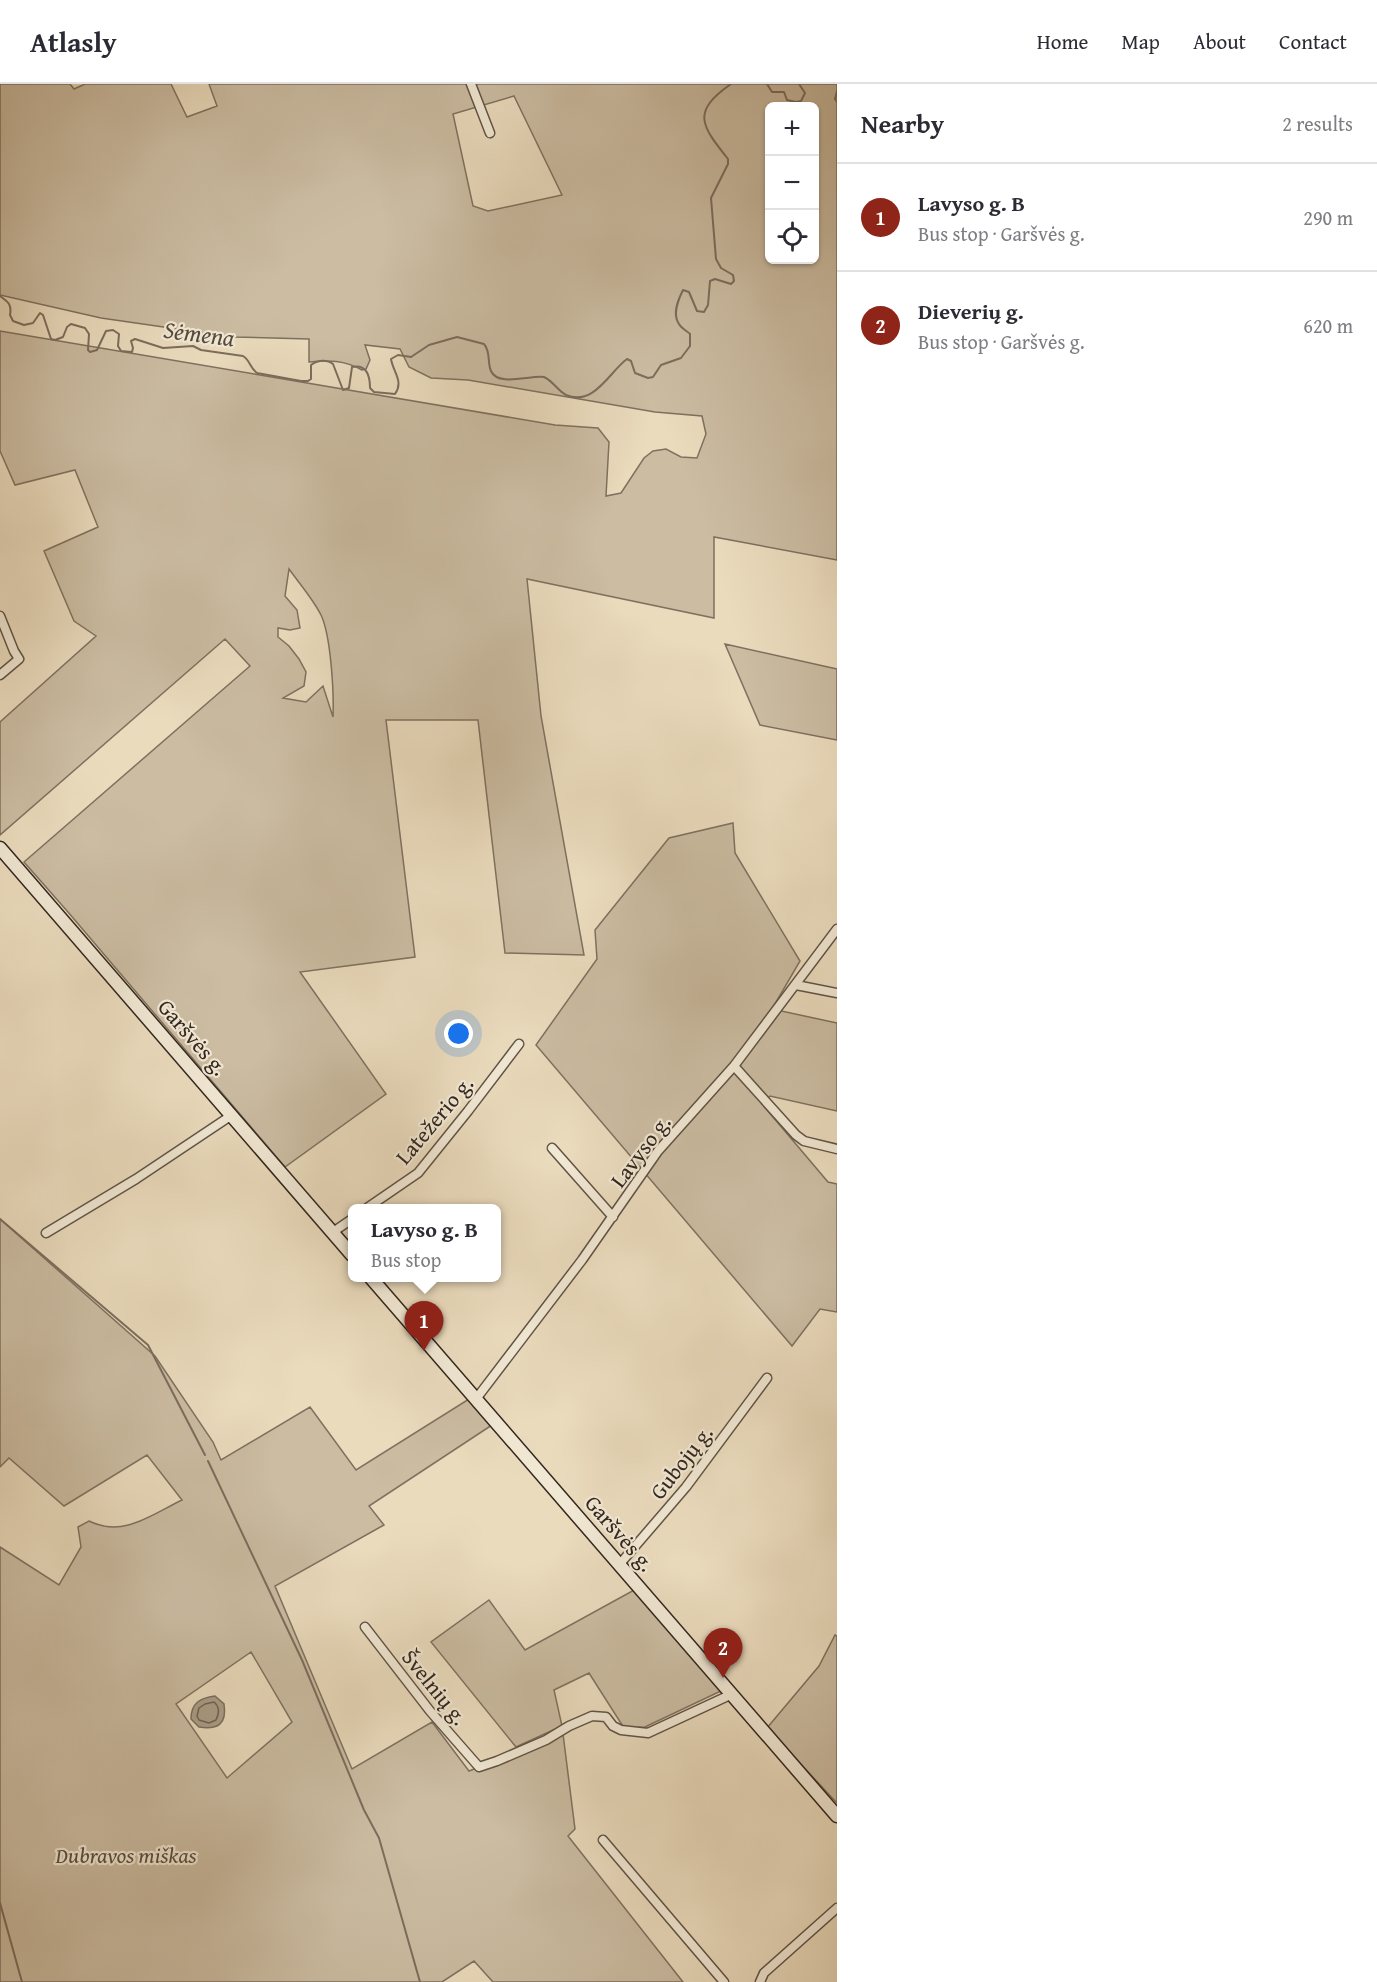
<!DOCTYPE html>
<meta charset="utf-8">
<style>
:root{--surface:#fff;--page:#f2f2f3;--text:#2b2b33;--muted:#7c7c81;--line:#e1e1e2;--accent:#8f2418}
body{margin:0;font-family:"Gentium Book Plus",serif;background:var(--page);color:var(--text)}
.controls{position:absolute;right:18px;top:18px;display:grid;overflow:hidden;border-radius:9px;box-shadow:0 2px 4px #0004}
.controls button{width:54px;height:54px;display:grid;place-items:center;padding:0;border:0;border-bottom:2px solid var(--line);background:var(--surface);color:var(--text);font:30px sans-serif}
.you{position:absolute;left:459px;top:950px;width:21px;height:21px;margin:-15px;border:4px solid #fff;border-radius:50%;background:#1a73e8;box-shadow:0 0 0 9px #1a73e833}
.badge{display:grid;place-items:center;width:39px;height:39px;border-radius:50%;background:var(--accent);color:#fff;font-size:20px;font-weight:700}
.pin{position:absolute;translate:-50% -50px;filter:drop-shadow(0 2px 3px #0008)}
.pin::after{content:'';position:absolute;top:32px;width:21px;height:18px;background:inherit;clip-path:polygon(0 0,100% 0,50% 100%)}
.popup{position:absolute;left:348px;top:1120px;width:153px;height:78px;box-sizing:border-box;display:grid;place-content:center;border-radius:9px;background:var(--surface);filter:drop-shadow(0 2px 4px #0005);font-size:20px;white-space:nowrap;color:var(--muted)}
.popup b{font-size:22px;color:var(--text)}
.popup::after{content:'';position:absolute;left:50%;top:100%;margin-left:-12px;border:12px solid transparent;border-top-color:var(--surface)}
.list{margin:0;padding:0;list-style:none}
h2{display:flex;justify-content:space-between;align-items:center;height:78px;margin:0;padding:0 24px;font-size:26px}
h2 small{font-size:20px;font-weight:400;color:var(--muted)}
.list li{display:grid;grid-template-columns:39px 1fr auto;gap:18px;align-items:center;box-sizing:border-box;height:108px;padding:0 24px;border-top:2px solid var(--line)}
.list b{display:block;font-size:22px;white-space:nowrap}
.list p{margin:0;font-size:20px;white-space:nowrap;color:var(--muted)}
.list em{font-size:20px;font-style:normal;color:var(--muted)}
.icon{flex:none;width:33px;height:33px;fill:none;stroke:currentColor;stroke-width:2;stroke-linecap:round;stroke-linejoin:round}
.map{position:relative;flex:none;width:837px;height:1898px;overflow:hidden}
header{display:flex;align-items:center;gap:36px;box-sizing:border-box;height:84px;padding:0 30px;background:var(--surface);border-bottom:2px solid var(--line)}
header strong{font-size:28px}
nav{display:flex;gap:33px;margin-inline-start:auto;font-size:21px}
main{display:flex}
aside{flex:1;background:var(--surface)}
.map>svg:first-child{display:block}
.green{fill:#cbbca2;stroke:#7e7160;stroke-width:1.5;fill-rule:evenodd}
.water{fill:#ab9d87;stroke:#7b6d5d;stroke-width:1.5}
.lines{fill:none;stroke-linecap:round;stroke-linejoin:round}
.shore{stroke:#6e6252;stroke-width:1.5}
.stream{stroke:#7b6d5d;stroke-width:2}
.minor-casing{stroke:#605346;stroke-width:11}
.secondary-casing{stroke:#32261e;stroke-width:15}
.minor{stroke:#f1e8d4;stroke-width:8}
.secondary{stroke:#f1e8d4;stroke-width:12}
.labels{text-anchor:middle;stroke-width:4.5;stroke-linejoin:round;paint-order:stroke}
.street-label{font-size:22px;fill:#32261e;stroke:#f1e8d4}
.park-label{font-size:22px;font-style:italic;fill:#584c3f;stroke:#f1e8d4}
.water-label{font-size:24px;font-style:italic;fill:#564a3e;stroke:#f1e8d4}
</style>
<header>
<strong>Atlasly</strong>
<nav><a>Home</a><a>Map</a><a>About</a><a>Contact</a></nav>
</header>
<main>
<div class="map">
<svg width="837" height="1898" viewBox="0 0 837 1898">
<rect width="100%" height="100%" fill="#eadbbd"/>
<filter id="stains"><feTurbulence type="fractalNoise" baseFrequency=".00333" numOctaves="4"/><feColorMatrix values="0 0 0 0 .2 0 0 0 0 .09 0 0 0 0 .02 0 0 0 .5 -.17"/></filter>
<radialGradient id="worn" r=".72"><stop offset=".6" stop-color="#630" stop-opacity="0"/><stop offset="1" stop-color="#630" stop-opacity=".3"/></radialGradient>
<!-- green -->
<path class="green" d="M 0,0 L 70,0 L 74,5 L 85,0 L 171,0 L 187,33 L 217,22 L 209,0 L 837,0 L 837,476 L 714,453 L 714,534 L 527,495 L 541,632 L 584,871 L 505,869 L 478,636 L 386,636 L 415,873 L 300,888 L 386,1010 L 285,1083 L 68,828 L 24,778 L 250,582 L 225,555 L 0,751 L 0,638 L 96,552 L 74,537 L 44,467 L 98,443 L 75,386 L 15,401 L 0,367 L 0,247 L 555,341 L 598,344 L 609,358 L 606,412 L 621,409 L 644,374 L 653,367 L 666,365 L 681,373 L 697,374 L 706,350 L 702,332 L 655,328 L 468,296 L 431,294 L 409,283 L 400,265 L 365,261 L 370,276 L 366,285 L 362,286 C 344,276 329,276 309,278 L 309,255 L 233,253 L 101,234 L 0,211 ZM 514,12 L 562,111 L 488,127 L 473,122 L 453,30 ZM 770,22 L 814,22 L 814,176 L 770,176 ZM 289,485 C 299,499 313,515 321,531 C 331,552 334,609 333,633 L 323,602 L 306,618 L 283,614 L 304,602 L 306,588 L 299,575 L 289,562 L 278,553 L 278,544 L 290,546 L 300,544 L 297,526 L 285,512 Z
M 725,560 L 837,585 L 837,656 L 760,641 Z
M 733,739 L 735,769 L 800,877 L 772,925 L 837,939 L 837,1027 L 770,1012 L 762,1020 L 828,1098 L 837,1100 L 837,1228 L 820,1225 L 792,1262 L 536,961 L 597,875 L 595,846 L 669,754 Z
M 0,1135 L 155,1272 L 213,1358 L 221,1376 L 310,1323 L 356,1386 L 469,1315 L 492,1341 L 369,1422 L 384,1441 L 275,1502 L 352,1685 L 432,1638 L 469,1687 L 563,1650 L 575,1745 L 568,1752 L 683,1898 L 493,1898 L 474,1877 L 442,1898 L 0,1898 L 0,1463 L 59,1501 L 81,1463 L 78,1443 L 89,1437 C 123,1454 151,1431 182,1416 L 147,1371 L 64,1422 L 9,1374 L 0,1383 ZM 251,1568 L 292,1638 L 227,1694 L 176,1620 Z
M 636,1505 L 723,1606 L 645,1643 L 624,1644 L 589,1589 L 554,1606 L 562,1642 L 516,1663 L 431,1558 L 489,1516 L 525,1566 Z
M 835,1551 L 837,1552 L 837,1719 L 767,1644 L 819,1582 Z"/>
<!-- water -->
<path class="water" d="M 215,1612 L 224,1620 C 227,1640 218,1646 199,1643 L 191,1635 C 191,1619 200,1614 215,1612 Z"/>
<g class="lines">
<!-- shore -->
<path class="shore" d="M 214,1618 C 220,1623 219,1630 216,1636 L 209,1639 L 199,1636 L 197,1632 L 199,1624 L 205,1620 Z"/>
<!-- stream -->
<path class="stream" d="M 767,0 L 772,8 L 784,8 L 787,16 L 796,18 L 801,17 L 805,9 L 799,0
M 837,7 L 835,15 L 837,18
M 0,212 C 8,218 12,220 10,231 L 13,237 L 24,241 L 33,239 L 40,229 L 43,231 L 51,255 L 55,256 L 63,253 L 67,243 L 71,240 L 85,244 L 89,250 L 88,266 L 90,268 L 97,266 L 106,247 L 113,246 L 119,250 L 118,262 L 121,267 L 132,268 L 133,264 L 131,257 L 135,255 L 163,264 L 193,262 L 201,266 L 243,272 C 250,276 250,284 257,289 L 301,297 L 308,297 L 311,295 L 311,281 C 317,276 327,275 333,280 L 343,306 L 349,304 L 352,283 C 367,280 370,292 370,304 L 374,308 L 395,310 C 404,297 393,288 391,275 L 398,271 L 411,273 L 429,261 L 457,253 L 484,260 C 491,268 487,278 491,287 C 498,303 530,291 544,293 C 553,297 558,307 566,311 C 594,323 610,287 627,275 L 631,277 L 635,289 L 648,294 L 653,293 L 661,281 L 681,274 L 690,262 L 690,250 C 687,247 681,244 679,240 C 672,230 678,216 683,206 L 689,208 L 697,227 L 704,228 L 708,221 L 710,197 L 715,195 L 731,200 L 734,197 L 733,191 L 721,184 L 716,175 L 711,114 L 728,80 L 728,75 C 701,41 691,28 731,0
M 0,1135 L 148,1261 L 205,1371
M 208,1377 L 302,1576 L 364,1726 L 379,1754 L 420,1898
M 0,1819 L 22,1898"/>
<defs>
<path id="minor" d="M 471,0 L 490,49
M 0,532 L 14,567 L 19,575 L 0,591
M 796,901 L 837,909
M 734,982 L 796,1051 L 804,1057 L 837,1065
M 552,1064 L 613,1133
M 367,1124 L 418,1089 L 468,1027 L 519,960
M 333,1148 L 352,1135
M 46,1149 L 136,1095 L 232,1031
M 476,1315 L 582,1176 L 658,1067 L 734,982 L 837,845
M 619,1481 L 686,1403 L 767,1294
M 365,1543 L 430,1627 L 479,1683 L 497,1677 L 546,1656 L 569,1642 L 592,1632 L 606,1633 L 613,1642 L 621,1646 L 648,1649 L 730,1611
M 603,1756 L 724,1898
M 760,1898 L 764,1889 L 837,1824"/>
<path id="secondary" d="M 0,764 L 352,1171
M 371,1194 L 837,1732"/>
</defs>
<!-- minor casing -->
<use href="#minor" class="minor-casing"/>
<!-- secondary casing -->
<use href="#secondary" class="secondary-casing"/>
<!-- minor -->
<use href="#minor" class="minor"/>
<!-- secondary -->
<use href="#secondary" class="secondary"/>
</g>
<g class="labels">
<!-- street labels -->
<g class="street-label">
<text transform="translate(193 953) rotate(49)" y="8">Garšvės g.</text>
<text transform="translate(434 1036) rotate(-50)" y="8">Latežerio g.</text>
<text transform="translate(640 1067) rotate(-53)" y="8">Lavyso g.</text>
<text transform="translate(681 1378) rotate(-52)" y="8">Gubojų g.</text>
<text transform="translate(620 1449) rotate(49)" y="8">Garšvės g.</text>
<text transform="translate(435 1603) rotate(51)" y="8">Švelnių g.</text>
</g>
<!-- park labels -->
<g class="park-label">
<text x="126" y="1779">Dubravos miškas</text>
</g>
<!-- water labels -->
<g class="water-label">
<text transform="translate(199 250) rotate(7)" y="8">Sėmena</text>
</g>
</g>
<rect width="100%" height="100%" filter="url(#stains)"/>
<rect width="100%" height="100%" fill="url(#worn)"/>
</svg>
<div class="controls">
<button>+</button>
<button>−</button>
<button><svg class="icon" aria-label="locate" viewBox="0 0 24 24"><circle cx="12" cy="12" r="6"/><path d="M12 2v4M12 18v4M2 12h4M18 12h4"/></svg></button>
</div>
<div class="you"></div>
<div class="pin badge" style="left:424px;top:1267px">1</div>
<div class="popup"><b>Lavyso g. B</b>Bus stop</div>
<div class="pin badge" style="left:723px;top:1594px">2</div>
</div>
<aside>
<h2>Nearby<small>2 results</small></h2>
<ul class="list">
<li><span class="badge">1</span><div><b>Lavyso g. B</b><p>Bus stop · Garšvės g.</p></div><em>290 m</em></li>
<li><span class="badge">2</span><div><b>Dieverių g.</b><p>Bus stop · Garšvės g.</p></div><em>620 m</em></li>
</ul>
</aside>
</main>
